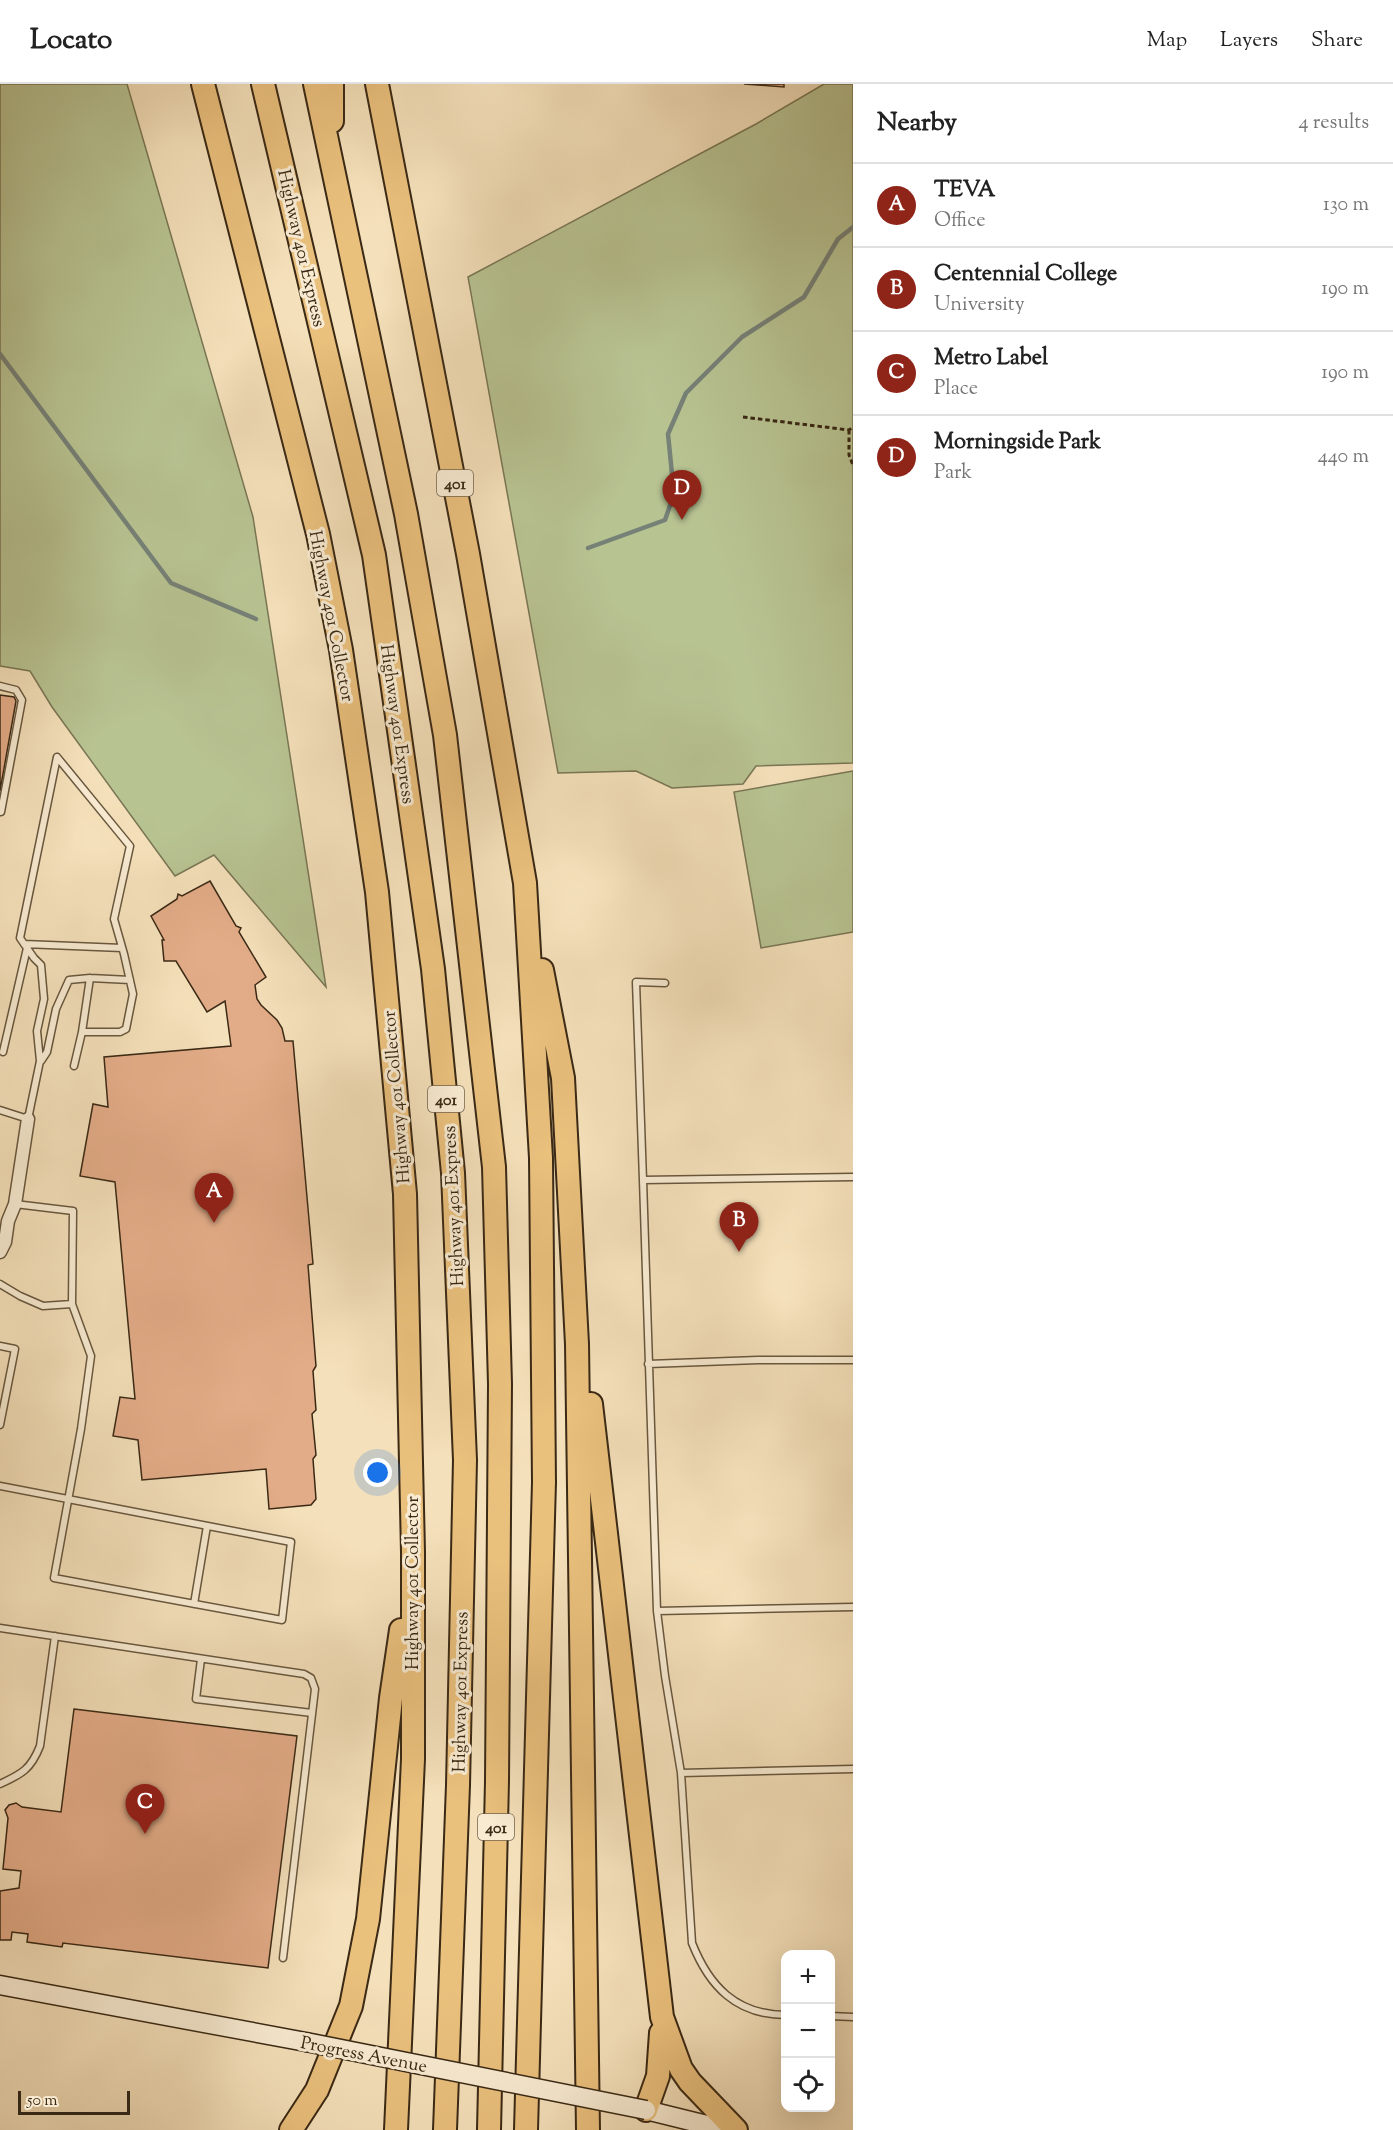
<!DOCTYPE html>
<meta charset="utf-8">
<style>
:root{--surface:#fff;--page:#f2f2f2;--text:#222;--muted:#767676;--line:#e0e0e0;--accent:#8f2418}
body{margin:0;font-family:"Sorts Mill Goudy",serif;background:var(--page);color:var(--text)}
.controls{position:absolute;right:18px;bottom:18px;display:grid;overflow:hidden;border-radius:12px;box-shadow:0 6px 24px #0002}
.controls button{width:54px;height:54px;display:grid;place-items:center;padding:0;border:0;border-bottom:2px solid var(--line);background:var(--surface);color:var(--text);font:30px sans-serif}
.scale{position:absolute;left:18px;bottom:15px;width:112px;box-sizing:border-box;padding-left:6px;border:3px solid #3a2915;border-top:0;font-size:16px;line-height:21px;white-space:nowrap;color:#3a2915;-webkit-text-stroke:4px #f8ebd2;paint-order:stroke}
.you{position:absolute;left:378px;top:1389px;width:21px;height:21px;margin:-15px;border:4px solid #fff;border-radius:50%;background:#1a73e8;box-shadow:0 0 0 9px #1a73e833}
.badge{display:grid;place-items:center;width:39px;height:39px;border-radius:50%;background:var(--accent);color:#fff;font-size:20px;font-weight:700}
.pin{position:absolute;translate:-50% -50px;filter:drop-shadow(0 2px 3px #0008)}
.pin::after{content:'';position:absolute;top:32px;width:21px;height:18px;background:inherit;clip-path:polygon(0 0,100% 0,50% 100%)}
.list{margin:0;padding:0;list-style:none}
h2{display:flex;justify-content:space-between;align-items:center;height:78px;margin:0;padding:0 24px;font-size:26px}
h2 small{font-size:20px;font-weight:400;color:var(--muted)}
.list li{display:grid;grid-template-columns:39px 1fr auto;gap:18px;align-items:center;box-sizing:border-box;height:84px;padding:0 24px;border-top:2px solid var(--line)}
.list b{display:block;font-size:22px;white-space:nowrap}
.list p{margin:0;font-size:20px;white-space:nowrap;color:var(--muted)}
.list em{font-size:20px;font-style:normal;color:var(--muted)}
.icon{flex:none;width:33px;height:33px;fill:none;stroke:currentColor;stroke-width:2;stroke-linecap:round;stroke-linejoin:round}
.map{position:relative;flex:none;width:853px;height:2046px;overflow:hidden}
header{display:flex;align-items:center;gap:36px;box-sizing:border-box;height:84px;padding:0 30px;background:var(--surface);border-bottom:2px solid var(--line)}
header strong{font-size:28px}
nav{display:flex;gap:33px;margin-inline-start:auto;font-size:21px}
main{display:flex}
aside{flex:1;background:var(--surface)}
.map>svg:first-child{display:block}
.green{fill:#b8c392;stroke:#797654;stroke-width:1.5}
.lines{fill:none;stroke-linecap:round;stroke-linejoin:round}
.stream{stroke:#768177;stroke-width:4.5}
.building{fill:#e3ac88;stroke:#3a2915;stroke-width:1.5}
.lane-casing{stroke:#68573e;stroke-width:9}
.street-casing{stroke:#68573e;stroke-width:15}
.secondary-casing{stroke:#3a2915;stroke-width:21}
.highway-casing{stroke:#3a2915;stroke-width:26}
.path{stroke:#3a2915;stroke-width:3;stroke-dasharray:4.5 3;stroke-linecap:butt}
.lane{stroke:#f8ebd2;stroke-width:6}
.street{stroke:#f8ebd2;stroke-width:12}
.secondary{stroke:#f8ebd2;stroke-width:18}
.highway{stroke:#eac07d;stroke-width:22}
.secondary-bridge-casing{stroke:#3a2915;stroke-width:21;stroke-linecap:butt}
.secondary-bridge{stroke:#f8ebd2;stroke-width:18}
.labels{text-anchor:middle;stroke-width:6;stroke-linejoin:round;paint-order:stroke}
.shield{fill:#f8ebd2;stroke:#73634e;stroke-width:1.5}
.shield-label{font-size:16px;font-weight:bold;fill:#3a2915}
.street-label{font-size:18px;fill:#3a2915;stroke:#f8ebd2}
</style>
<header>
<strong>Locato</strong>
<nav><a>Map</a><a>Layers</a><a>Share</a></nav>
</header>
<main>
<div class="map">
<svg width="853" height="2046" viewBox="0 0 853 2046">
<rect width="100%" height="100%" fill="#f4e0ba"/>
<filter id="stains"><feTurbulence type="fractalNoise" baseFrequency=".00333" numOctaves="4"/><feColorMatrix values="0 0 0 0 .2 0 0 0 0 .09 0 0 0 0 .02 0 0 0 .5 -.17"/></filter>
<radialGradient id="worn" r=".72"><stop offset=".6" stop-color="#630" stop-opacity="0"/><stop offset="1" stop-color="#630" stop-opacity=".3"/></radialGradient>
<!-- green -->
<path class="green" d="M 0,0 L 127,0 L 253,433 L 326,903 L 214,771 L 175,792 L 52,623 L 30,587 L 0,582 Z
M 824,0 L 853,0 L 853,679 L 756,682 L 743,700 L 672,704 L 636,687 L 558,689 L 468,193 L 756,40 Z
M 853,687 L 853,848 L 761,864 L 734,708 Z"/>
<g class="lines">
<!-- stream -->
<path class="stream" d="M 0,270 L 171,499 L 256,535
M 588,464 L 665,436 L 674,410 L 668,350 L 686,309 L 742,253 L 804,213 L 838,155 L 853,143"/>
</g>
<!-- building -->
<path class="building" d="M 744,0 L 784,0 L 784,3 Z
M 0,611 L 14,613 L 16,617 L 0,707 Z
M 210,797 L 236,842 L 241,844 L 239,848 L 266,893 L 255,901 L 257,915 L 261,921 L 277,936 L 282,944 L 285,957 L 293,957 L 313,1180 L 308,1181 L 316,1282 L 313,1287 L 316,1326 L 312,1330 L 316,1371 L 313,1375 L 316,1415 L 311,1421 L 269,1425 L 266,1385 L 142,1396 L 138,1356 L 113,1352 L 120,1313 L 135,1315 L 115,1098 L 80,1092 L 93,1020 L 108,1023 L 104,973 L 231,962 L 225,917 L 207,928 L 176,877 L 164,877 L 162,856 L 164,856 L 151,832 L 177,815 L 178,810 L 182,812 Z
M 74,1625 L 297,1652 L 268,1884 L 63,1859 L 62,1863 L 27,1858 L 28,1850 L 12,1848 L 11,1856 L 0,1856 L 0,1807 L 19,1804 L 21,1787 L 3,1785 L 8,1734 L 5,1726 L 9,1721 L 16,1719 L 22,1723 L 61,1728 Z"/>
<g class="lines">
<defs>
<path id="lane" d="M 0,602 L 16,606 L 22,616 L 1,728
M 24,860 L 122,864
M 82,948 L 90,894
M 3,968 L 27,864
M 41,977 L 47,968 L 56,925 L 69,896 L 90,894 L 130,896
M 0,1026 L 28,1035 L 40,977 L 37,947 L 44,915 L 41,881 L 34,874 L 20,854 L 57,673 L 130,762 L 114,835 L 124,870 L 133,910 L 126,945 L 120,948 L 82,948 L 74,982
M 643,1096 L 636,898 L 665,899
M 0,1200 L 20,1212 L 43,1222 L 72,1220
M 0,1262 L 15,1265 L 0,1341
M 648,1280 L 758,1276 L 853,1276
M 0,1402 L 291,1458 L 282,1536 L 54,1494 L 81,1345 L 91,1272 L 72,1220 L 73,1127 L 15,1120
M 194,1520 L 207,1442
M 657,1527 L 853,1523
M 0,1544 L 304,1590 L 311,1594 L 315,1605 L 283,1874
M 201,1575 L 196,1615 L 312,1629
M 681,1689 L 853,1685
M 0,1700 C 22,1690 31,1685 40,1662 L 55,1552
M 786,1931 C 736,1931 709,1902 692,1859 L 681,1689 L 665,1592 L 657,1527 L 643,1096 L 853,1093
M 830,1932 L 853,1933"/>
<path id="street" d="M 0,1168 L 5,1158 L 8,1137 L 15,1120 L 28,1035"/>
<path id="secondary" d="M 0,1901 L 306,1958
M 646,2026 L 727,2046"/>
<path id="highway" d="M 203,0 L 318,450 L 341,566 L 377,808 L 405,1110 L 413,1468 L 413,1675 L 396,2046
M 263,0 L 374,471 L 433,885 L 453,1089 L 465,1376 L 458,1701 L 445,2046
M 315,0 L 406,430 L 445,651 L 494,1083 L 500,1300 L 497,1697 L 489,2046
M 377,0 L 468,470 L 525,799 L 541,1074 L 544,1398 L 526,2046
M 332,37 L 332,0
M 542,886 L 563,994 L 577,1260 L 588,2046
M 591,1320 L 662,1933 L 681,1985 L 690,1998 L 736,2046
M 646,2026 L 658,1992 L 661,1949
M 291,2046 L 317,2006 L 351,1922 L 368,1835 L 391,1614 L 401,1546"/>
</defs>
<!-- lane casing -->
<use href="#lane" class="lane-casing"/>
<!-- street casing -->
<use href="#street" class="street-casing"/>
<!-- secondary casing -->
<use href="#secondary" class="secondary-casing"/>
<!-- highway casing -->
<use href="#highway" class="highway-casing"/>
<!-- path -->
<path class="path" d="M 743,333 L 849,346 L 853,343
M 849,346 L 849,371 L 853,381"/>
<!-- lane -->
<use href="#lane" class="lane"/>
<!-- street -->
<use href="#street" class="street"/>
<!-- secondary -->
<use href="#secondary" class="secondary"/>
<!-- highway -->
<use href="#highway" class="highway"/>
<defs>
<path id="secondary-bridge" d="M 306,1958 L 646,2026"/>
</defs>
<!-- secondary-bridge casing -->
<use href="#secondary-bridge" class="secondary-bridge-casing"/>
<!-- secondary-bridge -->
<use href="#secondary-bridge" class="secondary-bridge"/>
</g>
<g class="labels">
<!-- shield labels -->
<g class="shield">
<rect x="437" y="386" width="36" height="26" rx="4.5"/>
<rect x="428" y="1002" width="36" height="26" rx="4.5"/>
<rect x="478" y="1730" width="36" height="26" rx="4.5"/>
</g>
<g class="shield-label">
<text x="455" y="405">401</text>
<text x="446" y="1021">401</text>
<text x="496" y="1749">401</text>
</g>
<!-- street labels -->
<g class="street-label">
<text transform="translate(302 164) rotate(77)" y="6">Highway 401 Express</text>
<text transform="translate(332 532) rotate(79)" y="6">Highway 401 Collector</text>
<text transform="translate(398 640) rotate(82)" y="6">Highway 401 Express</text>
<text transform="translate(396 1013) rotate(-95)" y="6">Highway 401 Collector</text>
<text transform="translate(453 1122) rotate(-93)" y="6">Highway 401 Express</text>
<text transform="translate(412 1499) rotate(-90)" y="6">Highway 401 Collector</text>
<text transform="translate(460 1608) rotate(-89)" y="6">Highway 401 Express</text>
<text transform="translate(364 1970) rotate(11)" y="6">Progress Avenue</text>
</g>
</g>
<rect width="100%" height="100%" filter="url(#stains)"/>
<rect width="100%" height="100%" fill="url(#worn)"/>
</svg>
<div class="controls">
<button>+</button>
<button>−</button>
<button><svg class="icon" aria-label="locate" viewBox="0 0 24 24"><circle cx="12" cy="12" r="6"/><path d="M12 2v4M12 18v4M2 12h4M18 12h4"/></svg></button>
</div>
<div class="scale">50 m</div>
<div class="you"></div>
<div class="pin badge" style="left:214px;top:1139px">A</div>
<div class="pin badge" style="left:739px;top:1168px">B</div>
<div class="pin badge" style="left:145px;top:1750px">C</div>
<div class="pin badge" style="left:682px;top:436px">D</div>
</div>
<aside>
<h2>Nearby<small>4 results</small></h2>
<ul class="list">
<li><span class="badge">A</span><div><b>TEVA</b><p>Office</p></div><em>130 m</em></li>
<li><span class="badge">B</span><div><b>Centennial College</b><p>University</p></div><em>190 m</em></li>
<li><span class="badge">C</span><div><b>Metro Label</b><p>Place</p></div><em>190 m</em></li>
<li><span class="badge">D</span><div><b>Morningside Park</b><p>Park</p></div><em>440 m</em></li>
</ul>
</aside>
</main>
